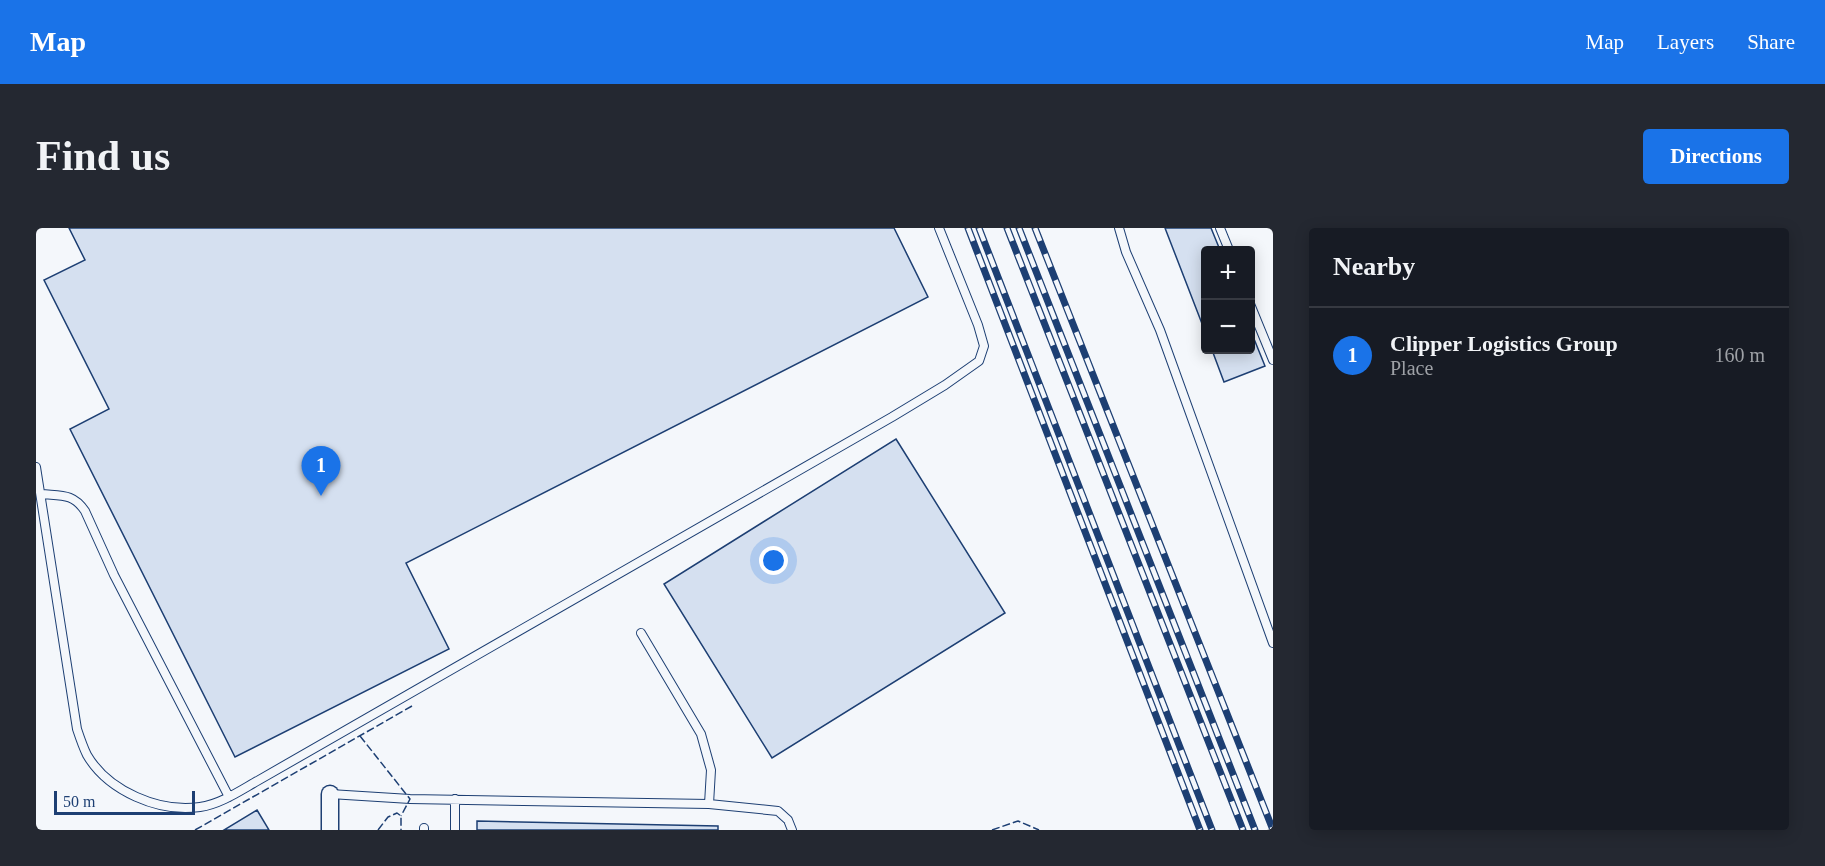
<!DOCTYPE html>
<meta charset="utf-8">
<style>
:root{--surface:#171b24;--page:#242831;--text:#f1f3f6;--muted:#9ea1a6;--line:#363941;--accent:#1a73e8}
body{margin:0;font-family:Georgia,serif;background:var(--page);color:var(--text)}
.controls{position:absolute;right:18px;top:18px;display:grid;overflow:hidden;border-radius:6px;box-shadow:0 3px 15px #0003}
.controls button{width:54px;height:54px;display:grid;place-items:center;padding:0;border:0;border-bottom:2px solid var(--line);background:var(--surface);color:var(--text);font:30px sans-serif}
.scale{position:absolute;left:18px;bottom:15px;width:141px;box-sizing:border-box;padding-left:6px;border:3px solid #1d3f73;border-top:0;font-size:16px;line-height:21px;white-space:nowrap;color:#1d3f73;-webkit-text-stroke:4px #f4f7fb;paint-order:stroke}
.you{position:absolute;left:738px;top:333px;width:21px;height:21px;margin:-15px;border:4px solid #fff;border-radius:50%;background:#1a73e8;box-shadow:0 0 0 9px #1a73e833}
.badge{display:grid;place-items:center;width:39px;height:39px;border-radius:50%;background:var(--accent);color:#fff;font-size:20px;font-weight:700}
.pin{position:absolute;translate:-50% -50px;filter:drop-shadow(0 2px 3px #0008)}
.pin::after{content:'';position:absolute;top:32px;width:21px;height:18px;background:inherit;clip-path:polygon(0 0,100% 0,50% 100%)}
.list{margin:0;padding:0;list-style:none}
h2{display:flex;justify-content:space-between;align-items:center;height:78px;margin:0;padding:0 24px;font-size:26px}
h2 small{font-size:20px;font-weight:400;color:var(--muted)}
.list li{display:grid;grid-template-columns:39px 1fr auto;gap:18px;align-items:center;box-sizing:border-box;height:96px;padding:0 24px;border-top:2px solid var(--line)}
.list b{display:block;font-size:22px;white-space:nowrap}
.list p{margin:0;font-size:20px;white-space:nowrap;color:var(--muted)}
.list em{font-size:20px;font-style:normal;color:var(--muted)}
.map{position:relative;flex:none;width:1237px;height:602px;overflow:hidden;border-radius:6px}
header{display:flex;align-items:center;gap:36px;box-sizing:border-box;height:84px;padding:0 30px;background:var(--accent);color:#fff}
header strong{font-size:28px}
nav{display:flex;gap:33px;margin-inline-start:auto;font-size:21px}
.intro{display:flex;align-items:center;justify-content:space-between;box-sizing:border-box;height:144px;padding:0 36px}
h1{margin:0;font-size:42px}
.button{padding:15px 27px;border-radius:6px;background:var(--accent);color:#fff;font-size:21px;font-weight:700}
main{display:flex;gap:36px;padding:0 36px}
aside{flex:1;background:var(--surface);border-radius:6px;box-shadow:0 3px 15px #0003}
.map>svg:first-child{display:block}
.building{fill:#d5e0f0;stroke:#1d3f73;stroke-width:1.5}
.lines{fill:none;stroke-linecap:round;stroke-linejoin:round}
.service-casing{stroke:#1d3f73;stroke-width:10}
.minor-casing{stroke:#1d3f73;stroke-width:19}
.service{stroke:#f4f7fb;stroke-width:8}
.minor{stroke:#f4f7fb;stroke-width:16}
.rail-casing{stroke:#1d3f73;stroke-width:7}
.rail{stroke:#f4f7fb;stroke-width:4.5;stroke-dasharray:14;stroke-linecap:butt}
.fence{stroke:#1d3f73;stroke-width:1.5;stroke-dasharray:8 3;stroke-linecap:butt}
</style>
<header>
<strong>Map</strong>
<nav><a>Map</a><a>Layers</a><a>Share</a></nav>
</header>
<div class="intro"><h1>Find us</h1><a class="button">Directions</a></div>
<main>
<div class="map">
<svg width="1237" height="602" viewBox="0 0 1237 602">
<rect width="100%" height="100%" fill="#f4f7fb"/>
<!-- building -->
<path class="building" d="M 33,0 L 858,0 L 892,69 L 370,335 L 413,421 L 199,529 L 34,201 L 73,181 L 8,52 L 49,32 Z
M 1129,0 L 1175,0 L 1184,22 L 1170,22 L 1170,106 Z
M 1214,101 L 1229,138 L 1188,154 L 1176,122 L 1214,122 Z
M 860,211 L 969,385 L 736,530 L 628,356 Z
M 221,582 L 233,602 L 188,602 Z
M 441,593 L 682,598 L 682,602 L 441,602 Z"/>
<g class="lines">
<defs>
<path id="service" d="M 1083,0 L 1090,24 L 1124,102 L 1237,415
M 1184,0 L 1193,22
M 1214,76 L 1237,132
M 0,239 L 41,501 C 44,510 47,519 51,527 C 72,563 123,585 164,579 C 185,576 205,562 223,552 L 856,189 L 909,157 L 943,133 L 948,118 L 942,97 L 903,0
M 5,266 C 25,268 37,265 49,283 L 78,347 L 193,569
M 605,405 L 665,506 L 675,542 L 673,576
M 294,566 L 374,571 L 673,576 L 742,583 L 752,592 L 756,602
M 388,600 L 388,602
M 419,602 L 419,571"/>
<path id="minor" d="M 294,566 L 294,602"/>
</defs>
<!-- service casing -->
<use href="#service" class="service-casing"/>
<!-- minor casing -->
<use href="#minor" class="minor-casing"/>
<!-- service -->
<use href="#service" class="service"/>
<!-- minor -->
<use href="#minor" class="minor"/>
<defs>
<path id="rail" d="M 932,0 L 1164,602
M 943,0 L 1176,602
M 971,0 L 1207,602
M 983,0 L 1219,602
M 999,0 L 1237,602"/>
</defs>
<!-- rail casing -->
<use href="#rail" class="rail-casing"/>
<!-- rail -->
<use href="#rail" class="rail"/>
<!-- fence -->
<path class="fence" d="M 324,508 L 374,571 L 365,588
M 159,602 L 376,478
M 342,602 L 352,589 L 361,585 L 365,588 L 365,602
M 956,602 L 982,593 L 1003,602"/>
</g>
</svg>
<div class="controls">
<button>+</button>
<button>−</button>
</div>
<div class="scale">50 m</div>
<div class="you"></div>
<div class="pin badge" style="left:285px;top:268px">1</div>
</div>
<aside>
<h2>Nearby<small></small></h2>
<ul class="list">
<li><span class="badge">1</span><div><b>Clipper Logistics Group</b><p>Place</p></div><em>160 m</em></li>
</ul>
</aside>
</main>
